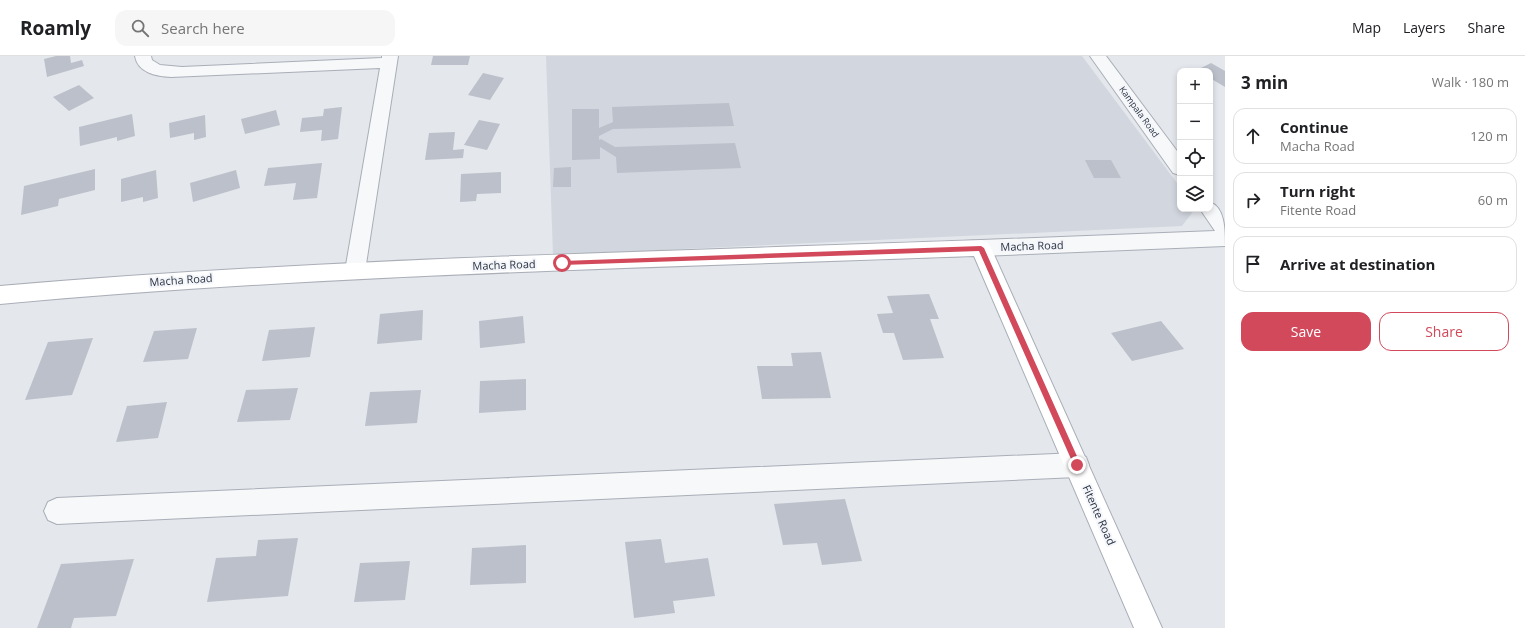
<!DOCTYPE html>
<meta charset="utf-8">
<style>
:root{--surface:#fff;--page:#f6f6f6;--text:#202124;--muted:#757577;--line:#e0e0e0;--accent:#d1495b}
body{margin:0;font-family:"Open Sans",sans-serif;background:var(--page);color:var(--text)}
.controls{position:absolute;right:12px;top:12px;display:grid;overflow:hidden;border-radius:8px;box-shadow:0 2px 6px #0003}
.controls button{width:36px;height:36px;display:grid;place-items:center;padding:0;border:0;border-bottom:1px solid var(--line);background:var(--surface);color:var(--text);font:20px sans-serif}
.stop{position:absolute;width:12px;height:12px;margin:-9px;border:3px solid #d1495b;border-radius:50%;background:#fff}
.stop.end{background:#d1495b;border-color:#fff;box-shadow:0 1px 4px #0008}
.list{margin:0;padding:0;list-style:none}
h2{display:flex;justify-content:space-between;align-items:center;height:52px;margin:0;padding:0 16px;font-size:17px}
h2 small{font-size:13px;font-weight:400;color:var(--muted)}
.list li{display:grid;grid-template-columns:26px 1fr auto;gap:12px;align-items:center;box-sizing:border-box;height:56px;margin:0 8px 8px;padding:0 8px;border:1px solid var(--line);border-radius:12px}
.list b{display:block;font-size:15px;white-space:nowrap}
.list p{margin:0;font-size:13px;white-space:nowrap;color:var(--muted)}
.list em{font-size:13px;font-style:normal;color:var(--muted)}
.actions{display:flex;gap:8px;padding:12px 16px}
.actions a{flex:1;padding:9px 0;border:1px solid var(--accent);border-radius:12px;text-align:center;font-size:14px;color:var(--accent)}
.actions .main{background:var(--accent);color:#fff}
.icon{flex:none;width:22px;height:22px;fill:none;stroke:currentColor;stroke-width:2;stroke-linecap:round;stroke-linejoin:round}
.map{position:relative;flex:none;width:1225px;height:572px;overflow:hidden}
header{display:flex;align-items:center;gap:24px;box-sizing:border-box;height:56px;padding:0 20px;background:var(--surface);border-bottom:1px solid var(--line)}
header strong{font-size:19px}
nav{display:flex;gap:22px;margin-inline-start:auto;font-size:14px}
.search{width:280px;height:36px;background:var(--page);display:flex;align-items:center;gap:10px;box-sizing:border-box;padding:0 14px;border-radius:12px;color:var(--muted);font-size:15px}
main{display:flex}
aside{flex:1;background:var(--surface)}
.map>svg:first-child{display:block}
.built{fill:#d2d6de}
.building{fill:#bbc0ca}
.lines{fill:none;stroke-linecap:round;stroke-linejoin:round}
.minor-casing{stroke:#a9aeb7;stroke-width:2}
.secondary-casing{stroke:#a9aeb7;stroke-width:2}
.minor{fill:#f7f8fa;fill-rule:evenodd}
.secondary{fill:#fff;fill-rule:evenodd}
.route{fill:#d1495b}
.labels{text-anchor:middle;stroke-width:4;stroke-linejoin:round;paint-order:stroke}
.far-street-label{font-size:9px;fill:#2b3445;stroke:#f4f6f9}
.street-label{font-size:11px;fill:#2b3445;stroke:#f4f6f9}
</style>
<header>
<strong>Roamly</strong>
<div class="search"><svg class="icon" aria-label="search" viewBox="0 0 24 24"><circle cx="10" cy="10" r="6"/><path d="M15 15l6 6"/></svg>Search here</div>
<nav><a>Map</a><a>Layers</a><a>Share</a></nav>
</header>
<main>
<div class="map">
<svg width="1225" height="572" viewBox="0 0 1225 572">
<rect width="100%" height="100%" fill="#e4e7ec"/>
<!-- built -->
<path class="built" d="M 546,0 L 1082,0 L 1180,131 L 1180,153 L 1195,153 L 1182,170 L 553,199 Z"/>
<!-- building -->
<path class="building" d="M 56,0 L 70,0 L 71,7 L 82,4 L 84,10 L 47,21 L 44,3 Z
M 433,0 L 470,0 L 468,9 L 431,9 Z
M 1211,7 L 1225,15 L 1225,31 L 1210,22 L 1210,15 L 1197,14 Z
M 483,17 L 504,22 L 490,44 L 468,39 Z
M 79,29 L 94,42 L 69,55 L 53,41 Z
M 729,47 L 734,70 L 613,73 L 599,80 L 599,84 L 601,83 L 615,91 L 735,87 L 741,112 L 617,117 L 616,101 L 600,91 L 600,103 L 572,104 L 572,53 L 599,53 L 599,72 L 613,66 L 612,51 Z
M 342,51 L 338,83 L 321,85 L 322,74 L 300,76 L 302,62 L 323,60 L 324,53 Z
M 276,54 L 280,69 L 245,78 L 241,63 Z
M 132,58 L 135,80 L 117,85 L 117,81 L 80,90 L 79,71 Z
M 205,59 L 206,81 L 194,84 L 194,77 L 170,82 L 169,67 Z
M 479,64 L 500,68 L 487,94 L 464,89 Z
M 455,76 L 453,94 L 464,93 L 463,102 L 425,104 L 429,77 Z
M 1085,104 L 1111,104 L 1121,122 L 1094,122 Z
M 322,107 L 317,142 L 293,144 L 296,127 L 264,130 L 268,112 Z
M 571,111 L 571,131 L 553,131 L 554,112 Z
M 95,113 L 95,134 L 59,143 L 58,150 L 21,159 L 24,130 Z
M 156,114 L 158,142 L 143,146 L 143,141 L 121,146 L 121,123 Z
M 236,114 L 240,132 L 193,146 L 190,127 Z
M 501,116 L 501,137 L 477,138 L 476,145 L 460,146 L 461,118 Z
M 929,238 L 939,263 L 930,263 L 944,302 L 903,304 L 894,277 L 883,277 L 877,258 L 893,257 L 887,240 Z
M 423,254 L 422,284 L 377,288 L 380,258 Z
M 523,260 L 525,287 L 480,292 L 479,265 Z
M 1161,265 L 1184,293 L 1132,305 L 1111,277 Z
M 315,271 L 310,301 L 262,305 L 269,274 Z
M 197,272 L 188,303 L 143,306 L 154,275 Z
M 93,282 L 72,339 L 25,344 L 48,286 Z
M 821,296 L 831,342 L 762,343 L 757,310 L 793,310 L 791,297 Z
M 526,323 L 526,354 L 479,357 L 480,325 Z
M 298,332 L 290,364 L 237,366 L 246,334 Z
M 421,334 L 417,367 L 365,370 L 370,336 Z
M 167,346 L 158,382 L 116,386 L 127,350 Z
M 845,443 L 862,505 L 822,509 L 817,487 L 783,489 L 774,448 Z
M 298,482 L 288,540 L 207,546 L 216,502 L 256,500 L 258,484 Z
M 661,483 L 665,507 L 708,502 L 715,540 L 673,545 L 675,557 L 634,562 L 625,486 Z
M 526,489 L 526,527 L 470,529 L 472,492 Z
M 134,503 L 116,560 L 74,562 L 71,572 L 37,572 L 61,508 Z
M 410,505 L 405,544 L 354,546 L 360,507 Z"/>
<g class="lines">
<defs>
<path id="minor" d="M 135,0 L 151,0 L 152,4 L 160,9 L 182,11 L 382,2 L 382,0 L 398,0 L 365,215 L 362,221 L 355,223 L 348,221 L 345,215 L 380,12 L 171,21 C 156,20 138,17 135,0 Z
M 1090,0 L 1106,0 L 1180,99 L 1180,119 L 1173,117 Z
M 1210,146 C 1225,152 1225,173 1225,190 L 981,200 L 974,197 L 971,192 L 974,187 L 981,184 L 1215,175 L 1200,153 L 1210,153 Z
M 1077,397 L 1086,401 L 1089,409 L 1086,417 L 1077,421 L 57,468 L 48,464 L 44,455 L 48,446 L 57,442 Z"/>
<path id="secondary" d="M 981,184 L 988,187 L 991,192 L 1162,572 L 1134,572 L 974,200 C 650,212 324,218 0,248 L 0,230 C 326,202 654,196 981,184 Z"/>
</defs>
<!-- minor casing -->
<use href="#minor" class="minor-casing"/>
<!-- secondary casing -->
<use href="#secondary" class="secondary-casing"/>
<!-- minor -->
<use href="#minor" class="minor"/>
<!-- secondary -->
<use href="#secondary" class="secondary"/>
</g>
<!-- route -->
<path class="route" d="M 981,190 L 984,192 L 1080,407 L 1080,412 L 1075,412 L 979,195 L 562,209 L 559,207 L 562,205 Z"/>
<g class="labels">
<!-- far-street labels -->
<g class="far-street-label">
<text transform="translate(1139 56) rotate(54)" y="3">Kampala Road</text>
</g>
<!-- street labels -->
<g class="street-label">
<text transform="translate(1032 190) rotate(-2)" y="4">Macha Road</text>
<text transform="translate(504 209) rotate(-2)" y="4">Macha Road</text>
<text transform="translate(181 224) rotate(-4)" y="4">Macha Road</text>
<text transform="translate(1099 459) rotate(66)" y="4">Fitente Road</text>
</g>
</g>
</svg>
<div class="controls">
<button>+</button>
<button>−</button>
<button><svg class="icon" aria-label="locate" viewBox="0 0 24 24"><circle cx="12" cy="12" r="6"/><path d="M12 2v4M12 18v4M2 12h4M18 12h4"/></svg></button>
<button><svg class="icon" aria-label="layers" viewBox="0 0 24 24"><path d="M12 4l9 5-9 5-9-5zM3 14l9 5 9-5"/></svg></button>
</div>
<div class="stop" style="left:562px;top:207px"></div>
<div class="stop end" style="left:1077px;top:409px"></div>
</div>
<aside>
<h2>3 min<small>Walk · 180 m</small></h2>
<ul class="list">
<li><svg class="icon" aria-label="ahead" viewBox="0 0 24 24"><path d="M12 20V5M6 11l6-6 6 6"/></svg><div><b>Continue</b><p>Macha Road</p></div><em>120 m</em></li>
<li><svg class="icon" aria-label="right" viewBox="0 0 24 24"><path d="M7 20v-9h11M14 6l5 5-5 5"/></svg><div><b>Turn right</b><p>Fitente Road</p></div><em>60 m</em></li>
<li><svg class="icon" aria-label="arrive" viewBox="0 0 24 24"><path d="M6 21V4h12l-3 4 3 4H6"/></svg><div><b>Arrive at destination</b></div></li>
</ul>
<div class="actions"><a class="main">Save</a><a>Share</a></div>
</aside>
</main>
